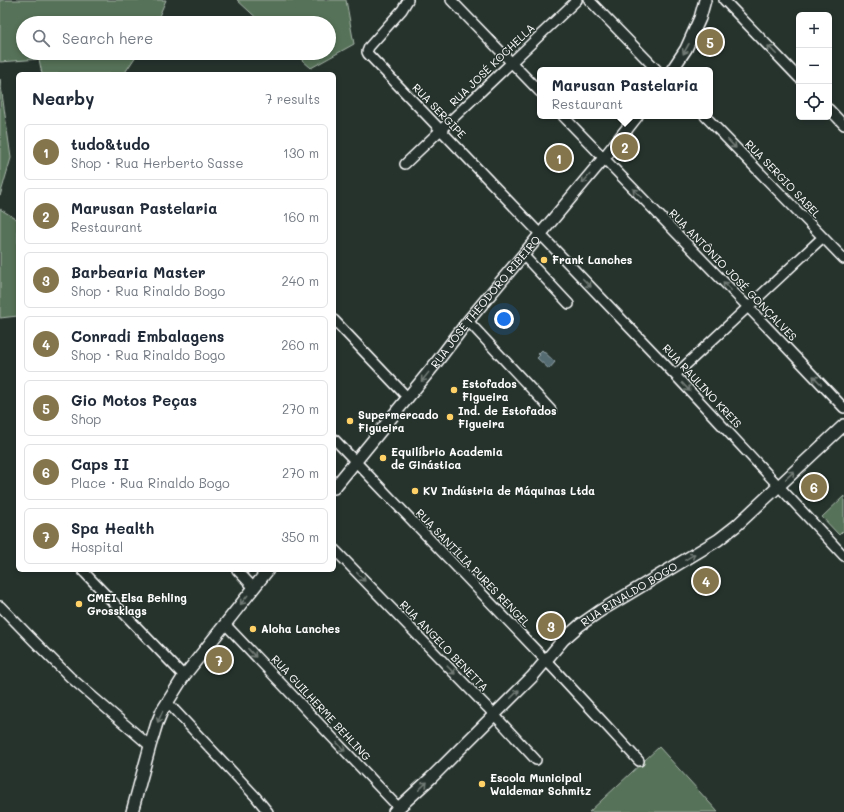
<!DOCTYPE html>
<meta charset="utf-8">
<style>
:root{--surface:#fff;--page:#f2f2f3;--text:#1f2937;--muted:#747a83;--line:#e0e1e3;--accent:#84754c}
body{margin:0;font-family:Mali,sans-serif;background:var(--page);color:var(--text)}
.controls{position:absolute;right:12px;top:12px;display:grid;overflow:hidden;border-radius:6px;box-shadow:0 2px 6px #0003}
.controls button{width:36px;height:36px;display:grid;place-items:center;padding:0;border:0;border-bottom:1px solid var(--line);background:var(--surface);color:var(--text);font:20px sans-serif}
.you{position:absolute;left:504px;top:319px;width:14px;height:14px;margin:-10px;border:3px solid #fff;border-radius:50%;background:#1a73e8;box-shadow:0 0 0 6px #1a73e833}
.badge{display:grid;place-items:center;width:26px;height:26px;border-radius:50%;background:var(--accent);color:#fff;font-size:13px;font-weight:700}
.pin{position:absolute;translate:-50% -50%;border:2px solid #fff;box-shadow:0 1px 4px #0006}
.popup{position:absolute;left:537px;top:67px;width:176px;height:52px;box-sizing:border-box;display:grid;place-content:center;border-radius:6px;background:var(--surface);filter:drop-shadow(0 1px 3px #0005);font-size:13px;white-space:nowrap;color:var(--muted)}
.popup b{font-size:15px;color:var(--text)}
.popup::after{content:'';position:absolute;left:50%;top:100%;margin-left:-8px;border:8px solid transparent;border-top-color:var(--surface)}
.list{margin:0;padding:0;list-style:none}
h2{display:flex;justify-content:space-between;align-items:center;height:52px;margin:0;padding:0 16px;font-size:17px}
h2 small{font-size:13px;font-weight:400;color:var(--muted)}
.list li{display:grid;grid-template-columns:26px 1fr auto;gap:12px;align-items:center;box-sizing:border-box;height:56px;margin:0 8px 8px;padding:0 8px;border:1px solid var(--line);border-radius:6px}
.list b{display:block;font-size:15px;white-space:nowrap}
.list p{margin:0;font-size:13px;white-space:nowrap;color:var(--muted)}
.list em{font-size:13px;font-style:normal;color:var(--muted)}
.icon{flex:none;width:22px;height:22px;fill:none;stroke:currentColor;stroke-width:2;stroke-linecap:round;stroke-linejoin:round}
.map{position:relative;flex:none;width:844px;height:812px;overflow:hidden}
.search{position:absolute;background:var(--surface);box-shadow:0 2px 6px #0003;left:16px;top:16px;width:320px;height:44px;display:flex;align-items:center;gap:10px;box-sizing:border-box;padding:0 14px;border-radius:22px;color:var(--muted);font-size:15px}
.panel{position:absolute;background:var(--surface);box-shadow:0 2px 6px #0003;left:16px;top:72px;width:320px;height:500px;border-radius:6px}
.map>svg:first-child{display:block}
.green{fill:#567259;stroke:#aab8ac}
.water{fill:#546c73;stroke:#98a7ab}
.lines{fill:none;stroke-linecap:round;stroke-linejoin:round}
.minor-casing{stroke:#fff;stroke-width:12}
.major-casing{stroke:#fff;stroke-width:14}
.minor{stroke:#26332d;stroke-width:9}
.major{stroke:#26332d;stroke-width:11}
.oneway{stroke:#727a76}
.poi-dot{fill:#ffd166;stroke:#26332d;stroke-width:1.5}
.labels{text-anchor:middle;stroke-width:3;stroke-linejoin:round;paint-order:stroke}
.street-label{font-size:11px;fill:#fff;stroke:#26332d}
.poi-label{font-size:11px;font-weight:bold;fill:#fff;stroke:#26332d;text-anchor:start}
</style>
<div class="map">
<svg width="844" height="812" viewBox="0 0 844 812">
<rect width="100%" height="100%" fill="#26332d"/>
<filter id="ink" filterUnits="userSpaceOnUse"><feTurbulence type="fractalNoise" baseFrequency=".025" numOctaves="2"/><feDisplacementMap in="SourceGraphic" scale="8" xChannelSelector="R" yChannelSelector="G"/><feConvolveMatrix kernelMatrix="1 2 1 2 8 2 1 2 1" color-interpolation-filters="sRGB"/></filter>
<g filter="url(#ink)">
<!-- green -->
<path class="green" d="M 0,0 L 166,0 L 156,23 L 23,23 L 23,53 L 138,53 L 124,74 L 42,74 L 39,59 L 0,62 Z
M 237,0 L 346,0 L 354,44 L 311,68 L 294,53 L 329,53 L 329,23 L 262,23 Z
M 0,79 L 11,158 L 0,196 Z
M 0,209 L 18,220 L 18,316 L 0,318 Z
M 844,496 L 844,530 L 839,535 L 822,517 Z
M 659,747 L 718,812 L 589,812 Z"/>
<!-- water -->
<path class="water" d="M 542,350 L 555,362 L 549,369 L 537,358 L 540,355 L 538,354 Z"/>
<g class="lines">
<defs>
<path id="minor" d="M 408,0 L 402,10 L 369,47 L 367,52 L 368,54 L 675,375 L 844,556
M 451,0 L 540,92
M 589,0 L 657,70
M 724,0 L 799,78
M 829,109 L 844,125
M 563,116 L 748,307 L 844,408
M 705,116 L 844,259
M 405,164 L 577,0
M 523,255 L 569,304
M 334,320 L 408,398
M 468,321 L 551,410
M 675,375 L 823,237
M 334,439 L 555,670 L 639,761
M 334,549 L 487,707 L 536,760
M 82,570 L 184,676
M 237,570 L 254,588
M 0,606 L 34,641 L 70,677 L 150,746
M 225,624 L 399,808
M 167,702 L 255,796 L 268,812"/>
<g id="major">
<path d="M 672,70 L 686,49 L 700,18 L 705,0"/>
<path id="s1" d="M 334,488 L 436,363 L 468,321 L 604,158 L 637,116"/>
<path d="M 132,812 L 150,746 L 157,723 L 162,711 L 184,676 L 268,570"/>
<path id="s2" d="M 394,812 L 432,777 L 532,677 L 563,640 L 580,625 L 600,611 L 718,540 L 736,526 L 844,425"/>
</g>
</defs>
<!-- minor casing -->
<use href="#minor" class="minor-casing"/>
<!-- major casing -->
<use href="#major" class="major-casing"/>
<!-- minor -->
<use href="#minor" class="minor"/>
<!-- major -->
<use href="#major" class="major"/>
</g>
<!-- one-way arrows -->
<defs><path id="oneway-shaft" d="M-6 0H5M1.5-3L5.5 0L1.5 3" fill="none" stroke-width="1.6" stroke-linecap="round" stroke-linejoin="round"/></defs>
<g class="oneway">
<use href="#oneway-shaft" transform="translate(686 49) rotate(119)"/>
<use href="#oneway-shaft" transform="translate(772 50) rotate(-134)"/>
<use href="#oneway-shaft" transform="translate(732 144) rotate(46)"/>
<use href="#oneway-shaft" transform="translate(586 179) rotate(130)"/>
<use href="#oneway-shaft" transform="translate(637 193) rotate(-134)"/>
<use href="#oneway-shaft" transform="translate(587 283) rotate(46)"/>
<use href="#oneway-shaft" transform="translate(727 286) rotate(-134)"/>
<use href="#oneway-shaft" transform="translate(425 377) rotate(129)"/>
<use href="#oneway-shaft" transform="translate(817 380) rotate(-134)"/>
<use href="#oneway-shaft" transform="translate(686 387) rotate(47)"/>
<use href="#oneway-shaft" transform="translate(790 475) rotate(-43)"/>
<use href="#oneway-shaft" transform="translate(690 557) rotate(-31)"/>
<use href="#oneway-shaft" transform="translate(361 577) rotate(46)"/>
<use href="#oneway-shaft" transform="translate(244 600) rotate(128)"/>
<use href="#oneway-shaft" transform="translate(252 653) rotate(47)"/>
<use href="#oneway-shaft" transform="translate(451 670) rotate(46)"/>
<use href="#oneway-shaft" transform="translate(515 694) rotate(-45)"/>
<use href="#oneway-shaft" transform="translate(160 717) rotate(114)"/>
<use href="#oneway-shaft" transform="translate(341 747) rotate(47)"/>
<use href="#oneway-shaft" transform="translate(423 786) rotate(-44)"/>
</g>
</g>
<!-- markers -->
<g class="poi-dot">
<circle cx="544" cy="260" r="4"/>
<circle cx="454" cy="390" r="4"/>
<circle cx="450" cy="417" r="4"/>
<circle cx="350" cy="421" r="4"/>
<circle cx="383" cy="458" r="4"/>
<circle cx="415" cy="491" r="4"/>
<circle cx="79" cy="604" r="4"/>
<circle cx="253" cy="629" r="4"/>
<circle cx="482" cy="784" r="4"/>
</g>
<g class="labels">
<!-- street labels -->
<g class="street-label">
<text transform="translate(492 65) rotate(-44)" y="4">RUA JOSÉ KOCHELLA</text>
<text transform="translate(439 111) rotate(46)" y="4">RUA SERGIPE</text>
<text transform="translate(783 179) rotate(46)" y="4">RUA SERGIO SABEL</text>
<text transform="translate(733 275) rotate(46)" y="4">RUA ANTÔNIO JOSÉ GONÇALVES</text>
<text dy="4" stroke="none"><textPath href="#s1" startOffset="240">RUA JOSÉ THEODORO RIBEIRO</textPath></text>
<text transform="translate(702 386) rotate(47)" y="4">RUA RAULINO KREIS</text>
<text transform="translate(473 568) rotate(46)" y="4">RUA SANTÍLIA PURES RENGEL</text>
<text dy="4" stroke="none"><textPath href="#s2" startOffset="322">RUA RINALDO BOGO</textPath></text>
<text transform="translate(444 646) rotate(46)" y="4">RUA ANGELO BENETTA</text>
<text transform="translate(321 708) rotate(47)" y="4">RUA GUILHERME BEHLING</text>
</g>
<!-- poi labels -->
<g class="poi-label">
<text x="552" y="264">Frank Lanches</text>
<text x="462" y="388">Estofados<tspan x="462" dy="13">Figueira</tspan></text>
<text x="458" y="415">Ind. de Estofados<tspan x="458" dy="13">Figueira</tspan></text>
<text x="358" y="419">Supermercado<tspan x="358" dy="13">Figueira</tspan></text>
<text x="391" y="456">Equilíbrio Academia<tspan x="391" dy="13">de Ginástica</tspan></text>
<text x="423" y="495">KV Indústria de Máquinas Ltda</text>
<text x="87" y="602">CMEI Elsa Behling<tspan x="87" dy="13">Grossklags</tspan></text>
<text x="261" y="633">Aloha Lanches</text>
<text x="490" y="782">Escola Municipal<tspan x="490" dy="13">Waldemar Schmitz</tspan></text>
</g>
</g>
</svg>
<div class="controls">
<button>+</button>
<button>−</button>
<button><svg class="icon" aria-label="locate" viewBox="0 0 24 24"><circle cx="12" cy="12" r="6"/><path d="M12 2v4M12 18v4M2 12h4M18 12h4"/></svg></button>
</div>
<div class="you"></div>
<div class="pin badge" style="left:559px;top:158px">1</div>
<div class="pin badge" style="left:625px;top:147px">2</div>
<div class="popup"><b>Marusan Pastelaria</b>Restaurant</div>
<div class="pin badge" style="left:551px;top:626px">3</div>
<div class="pin badge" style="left:706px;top:581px">4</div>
<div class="pin badge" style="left:710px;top:42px">5</div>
<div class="pin badge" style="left:814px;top:487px">6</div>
<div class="pin badge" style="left:219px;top:660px">7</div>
<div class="search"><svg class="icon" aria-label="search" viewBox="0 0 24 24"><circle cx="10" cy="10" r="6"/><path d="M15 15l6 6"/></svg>Search here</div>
<section class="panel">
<h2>Nearby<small>7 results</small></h2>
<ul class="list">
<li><span class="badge">1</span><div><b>tudo&amp;tudo</b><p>Shop · Rua Herberto Sasse</p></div><em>130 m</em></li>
<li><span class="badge">2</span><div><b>Marusan Pastelaria</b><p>Restaurant</p></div><em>160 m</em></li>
<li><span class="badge">3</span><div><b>Barbearia Master</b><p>Shop · Rua Rinaldo Bogo</p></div><em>240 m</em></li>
<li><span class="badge">4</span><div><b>Conradi Embalagens</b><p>Shop · Rua Rinaldo Bogo</p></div><em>260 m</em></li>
<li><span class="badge">5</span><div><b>Gio Motos Peças</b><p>Shop</p></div><em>270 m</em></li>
<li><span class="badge">6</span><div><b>Caps II</b><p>Place · Rua Rinaldo Bogo</p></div><em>270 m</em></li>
<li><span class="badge">7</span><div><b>Spa Health</b><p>Hospital</p></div><em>350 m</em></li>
</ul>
</section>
</div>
